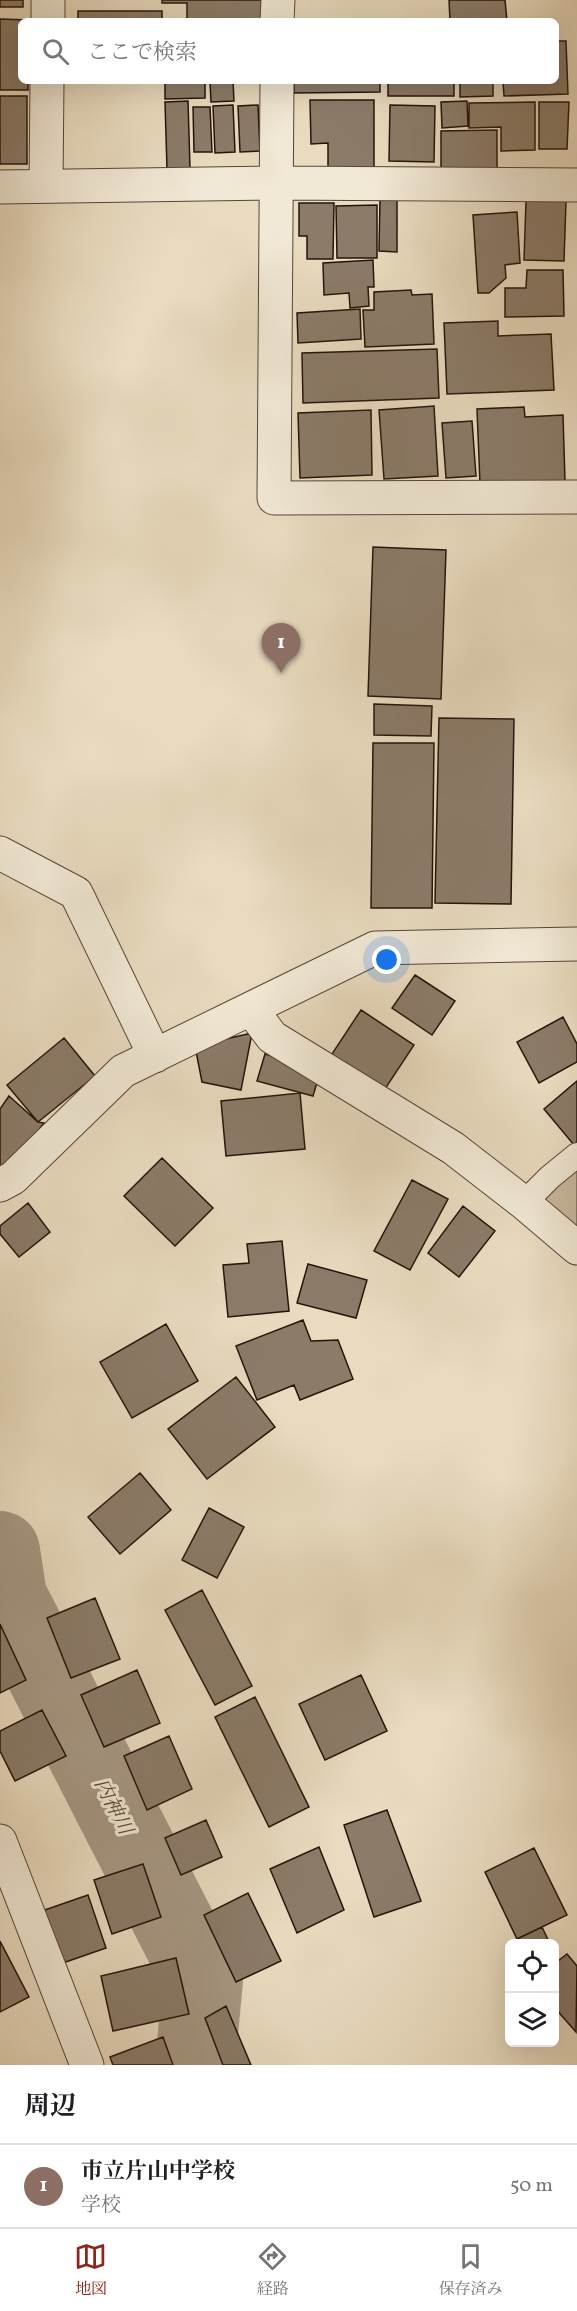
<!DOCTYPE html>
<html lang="ja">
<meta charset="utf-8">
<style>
:root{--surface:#fff;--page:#f2f2f2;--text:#202124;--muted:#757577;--line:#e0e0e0;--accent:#8f2418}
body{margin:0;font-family:Vollkorn,"Noto Serif JP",serif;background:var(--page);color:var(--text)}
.controls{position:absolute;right:18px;bottom:18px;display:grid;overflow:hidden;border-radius:9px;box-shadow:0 6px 24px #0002}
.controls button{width:54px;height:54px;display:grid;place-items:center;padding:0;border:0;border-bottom:2px solid var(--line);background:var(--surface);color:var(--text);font:30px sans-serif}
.you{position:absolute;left:387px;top:960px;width:21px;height:21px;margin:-15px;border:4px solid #fff;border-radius:50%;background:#1a73e8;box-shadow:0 0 0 9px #1a73e833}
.badge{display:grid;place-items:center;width:39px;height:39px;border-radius:50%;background:var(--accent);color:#fff;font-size:20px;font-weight:700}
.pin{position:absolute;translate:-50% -50px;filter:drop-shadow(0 2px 3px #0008)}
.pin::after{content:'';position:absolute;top:32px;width:21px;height:18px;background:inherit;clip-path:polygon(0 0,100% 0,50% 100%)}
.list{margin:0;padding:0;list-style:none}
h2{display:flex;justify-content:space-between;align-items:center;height:78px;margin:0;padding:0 24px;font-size:26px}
h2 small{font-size:20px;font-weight:400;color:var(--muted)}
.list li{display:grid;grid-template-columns:39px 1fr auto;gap:18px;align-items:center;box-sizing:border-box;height:84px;padding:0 24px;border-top:2px solid var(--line)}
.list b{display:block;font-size:22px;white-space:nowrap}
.list p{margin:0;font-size:20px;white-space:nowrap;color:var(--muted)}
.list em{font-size:20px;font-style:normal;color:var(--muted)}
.icon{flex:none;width:33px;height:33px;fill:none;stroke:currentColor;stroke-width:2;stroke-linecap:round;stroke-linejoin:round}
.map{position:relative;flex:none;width:577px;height:2065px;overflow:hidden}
.search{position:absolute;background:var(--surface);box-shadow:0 6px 24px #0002;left:18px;right:18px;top:18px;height:66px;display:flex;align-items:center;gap:15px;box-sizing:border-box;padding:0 21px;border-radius:9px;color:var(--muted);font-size:22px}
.sheet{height:162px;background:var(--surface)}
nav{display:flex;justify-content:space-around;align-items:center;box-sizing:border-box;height:84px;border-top:2px solid var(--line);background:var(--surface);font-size:16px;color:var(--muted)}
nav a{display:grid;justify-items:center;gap:3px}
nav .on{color:var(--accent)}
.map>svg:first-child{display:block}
.green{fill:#c8b9a0;stroke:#766656;stroke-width:1.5}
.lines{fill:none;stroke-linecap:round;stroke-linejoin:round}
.river{stroke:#a69782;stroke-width:80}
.building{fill:#8b7b69;stroke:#25140b;stroke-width:1.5}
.service-casing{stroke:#564638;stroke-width:26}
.minor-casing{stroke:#564638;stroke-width:35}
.service{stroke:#f1e8d5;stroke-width:24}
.minor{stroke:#f1e8d5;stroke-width:33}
.labels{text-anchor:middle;stroke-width:6;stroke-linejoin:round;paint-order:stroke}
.water-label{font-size:20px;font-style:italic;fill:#59483b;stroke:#f1e8d5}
</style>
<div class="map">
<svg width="577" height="2065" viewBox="0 0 577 2065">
<rect width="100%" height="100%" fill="#e9dbbf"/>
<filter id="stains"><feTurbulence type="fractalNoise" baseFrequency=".00333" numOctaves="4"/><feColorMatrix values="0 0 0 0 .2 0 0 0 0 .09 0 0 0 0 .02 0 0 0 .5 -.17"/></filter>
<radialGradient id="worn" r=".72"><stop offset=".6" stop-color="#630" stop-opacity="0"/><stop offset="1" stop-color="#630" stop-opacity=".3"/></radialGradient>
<!-- green -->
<path class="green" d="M 577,1166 L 577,1240 L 535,1200 Z"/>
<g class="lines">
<!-- river -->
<path class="river" d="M 0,1551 L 7,1597 L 203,1980 L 195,2065"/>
</g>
<!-- building -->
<path class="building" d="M 0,0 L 23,0 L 23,7 L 0,7 Z
M 162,0 L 263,0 L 263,21 L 187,21 L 187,3 L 162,3 Z
M 449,0 L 505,0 L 507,21 L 450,21 Z
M 78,11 L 162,11 L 162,21 L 78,21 Z
M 0,19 L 29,20 L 21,21 L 21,81 L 28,81 L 28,90 L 0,90 Z
M 556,41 L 566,41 L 568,94 L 504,96 L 503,82 L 498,81 L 556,81 Z
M 165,81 L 205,81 L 205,98 L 165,99 Z
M 210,81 L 233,81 L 234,101 L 211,102 Z
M 294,81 L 380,81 L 380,92 L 294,93 Z
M 388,81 L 454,81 L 454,96 L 388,96 Z
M 460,81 L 493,81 L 493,96 L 460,97 Z
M 0,96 L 27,96 L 27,164 L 0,164 Z
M 310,100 L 374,100 L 374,168 L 328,169 L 328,143 L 311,144 Z
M 188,101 L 190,168 L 167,169 L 165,102 Z
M 467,101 L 468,126 L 442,128 L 441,102 Z
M 535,102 L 535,150 L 501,151 L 501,127 L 469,128 L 469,103 Z
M 539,102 L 569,102 L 567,149 L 539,149 Z
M 233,105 L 235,152 L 215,153 L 213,106 Z
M 258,105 L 260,151 L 240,152 L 238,106 Z
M 390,105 L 435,106 L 434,162 L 389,161 Z
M 193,107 L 210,107 L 212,152 L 194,152 Z
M 497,130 L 497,168 L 441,169 L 441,131 Z
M 380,200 L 397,200 L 397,252 L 379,251 Z
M 526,201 L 566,201 L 564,261 L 524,260 Z
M 299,203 L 334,203 L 333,259 L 307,259 L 307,236 L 299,236 Z
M 377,205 L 377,258 L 337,258 L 336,206 Z
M 517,212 L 520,263 L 505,265 L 506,278 L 489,293 L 478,293 L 473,215 Z
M 373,260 L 374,287 L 368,287 L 369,306 L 350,308 L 349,293 L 324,295 L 323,263 Z
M 527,270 L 563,270 L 564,316 L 505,317 L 505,288 L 526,288 Z
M 411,290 L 412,295 L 432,294 L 434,344 L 365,347 L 363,310 L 374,310 L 374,292 Z
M 360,309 L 361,339 L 298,343 L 297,313 Z
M 498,321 L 498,336 L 551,334 L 554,390 L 447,394 L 444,323 Z
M 437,349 L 439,398 L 303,403 L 302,353 Z
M 434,406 L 438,476 L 384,479 L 379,410 Z
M 524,407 L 525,417 L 563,415 L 565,481 L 480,484 L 477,409 Z
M 371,410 L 372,475 L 300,478 L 298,413 Z
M 472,421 L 476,476 L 446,478 L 442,423 Z
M 373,547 L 446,550 L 441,699 L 368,696 Z
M 374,704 L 432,706 L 431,736 L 374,735 Z
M 439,718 L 514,719 L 511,904 L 435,903 Z
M 373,743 L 434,743 L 432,908 L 371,908 Z
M 415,975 L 455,1001 L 432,1035 L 392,1008 Z
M 361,1010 L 414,1045 L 383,1092 L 330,1057 Z
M 563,1017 L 577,1044 L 577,1062 L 539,1083 L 517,1042 Z
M 252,1033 L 241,1090 L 202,1082 L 195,1046 Z
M 64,1038 L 95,1076 L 38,1122 L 7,1085 Z
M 265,1054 L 321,1069 L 313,1096 L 257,1081 Z
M 577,1081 L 577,1142 L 574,1145 L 544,1109 Z
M 300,1093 L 305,1149 L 226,1156 L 221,1101 Z
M 9,1096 L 38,1122 L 44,1123 L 0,1181 L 0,1109 Z
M 162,1158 L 213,1208 L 175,1246 L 124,1196 Z
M 412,1180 L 448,1199 L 410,1270 L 374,1251 Z
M 28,1203 L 50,1232 L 19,1257 L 0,1234 L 0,1226 Z
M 463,1206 L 495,1231 L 459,1277 L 428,1253 Z
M 282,1241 L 289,1311 L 228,1317 L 223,1265 L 249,1263 L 247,1244 Z
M 308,1264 L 367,1280 L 356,1318 L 297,1303 Z
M 303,1320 L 311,1341 L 338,1340 L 353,1379 L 300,1400 L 294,1385 L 257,1400 L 236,1346 Z
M 166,1324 L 198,1381 L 132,1418 L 100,1362 Z
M 236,1377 L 275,1427 L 207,1479 L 168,1429 Z
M 140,1473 L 171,1510 L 120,1554 L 88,1517 Z
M 209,1508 L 244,1527 L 217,1578 L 182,1560 Z
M 202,1590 L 252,1686 L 215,1705 L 165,1610 Z
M 95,1598 L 120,1659 L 71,1678 L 47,1618 Z
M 0,1624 L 26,1680 L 0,1693 Z
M 137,1670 L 160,1723 L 104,1747 L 81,1695 Z
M 361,1675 L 387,1731 L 325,1760 L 299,1704 Z
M 255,1697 L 309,1807 L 269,1827 L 215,1717 Z
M 42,1710 L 66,1756 L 15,1781 L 0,1751 L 0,1731 Z
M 169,1736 L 192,1789 L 147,1810 L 124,1756 Z
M 387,1810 L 421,1901 L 374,1917 L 344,1825 Z
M 206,1820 L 222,1857 L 181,1875 L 165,1838 Z
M 319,1847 L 344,1910 L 297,1933 L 270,1869 Z
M 534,1848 L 567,1915 L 517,1939 L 485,1872 Z
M 143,1864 L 161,1917 L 112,1934 L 94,1880 Z
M 248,1893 L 281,1961 L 236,1982 L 204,1915 Z
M 88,1895 L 106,1948 L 57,1965 L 39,1912 Z
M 542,1927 L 550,1944 L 519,1944 L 517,1939 Z
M 0,1941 L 29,1997 L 0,2012 Z
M 567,1954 L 577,1966 L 576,2032 L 554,2007 L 554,1964 Z
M 176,1958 L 189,2014 L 113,2031 L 101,1976 Z
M 226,2006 L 251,2065 L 223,2065 L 205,2018 Z
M 163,2037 L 173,2065 L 113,2065 L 110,2057 Z"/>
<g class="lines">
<defs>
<path id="service" d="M 524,1203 L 550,1177 L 577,1155"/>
<path id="minor" d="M 48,21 L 48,0
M 277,21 L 278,0
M 277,81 L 274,498 L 577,497
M 46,186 L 47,81
M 0,187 L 276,183 L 577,185
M 0,853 L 76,893 L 155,1056
M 251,1009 L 272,1037 L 453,1148 L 524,1203 L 577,1248
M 0,1185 L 13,1178 L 123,1071 L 375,948 L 577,944
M 0,1841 L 87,2065"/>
</defs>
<!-- service casing -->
<use href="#service" class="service-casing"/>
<!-- minor casing -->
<use href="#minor" class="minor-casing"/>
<!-- service -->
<use href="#service" class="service"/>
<!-- minor -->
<use href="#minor" class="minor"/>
</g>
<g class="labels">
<!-- water labels -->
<g class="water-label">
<text transform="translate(114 1806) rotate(63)" y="7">内神川</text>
</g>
</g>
<rect width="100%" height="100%" filter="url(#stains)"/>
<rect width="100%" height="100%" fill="url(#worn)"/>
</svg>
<div class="controls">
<button><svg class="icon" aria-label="locate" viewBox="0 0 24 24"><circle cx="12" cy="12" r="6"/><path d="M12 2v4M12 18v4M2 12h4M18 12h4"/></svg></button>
<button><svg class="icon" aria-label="layers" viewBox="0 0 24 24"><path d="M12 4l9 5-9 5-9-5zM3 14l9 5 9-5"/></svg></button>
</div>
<div class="you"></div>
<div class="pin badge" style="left:281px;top:673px;background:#8d6e63">1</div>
<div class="search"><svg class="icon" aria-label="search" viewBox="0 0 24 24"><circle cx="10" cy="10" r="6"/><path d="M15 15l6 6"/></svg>ここで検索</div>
</div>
<section class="sheet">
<h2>周辺<small></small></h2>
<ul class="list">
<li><span class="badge" style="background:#8d6e63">1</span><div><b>市立片山中学校</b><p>学校</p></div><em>50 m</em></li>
</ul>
</section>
<nav>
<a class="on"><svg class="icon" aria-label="map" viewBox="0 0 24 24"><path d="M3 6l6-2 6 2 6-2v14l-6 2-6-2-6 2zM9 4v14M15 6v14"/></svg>地図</a>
<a><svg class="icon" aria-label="directions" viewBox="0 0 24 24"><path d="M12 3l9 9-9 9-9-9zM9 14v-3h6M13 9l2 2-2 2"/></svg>経路</a>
<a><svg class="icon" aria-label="saved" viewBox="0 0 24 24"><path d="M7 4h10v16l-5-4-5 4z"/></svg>保存済み</a>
</nav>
